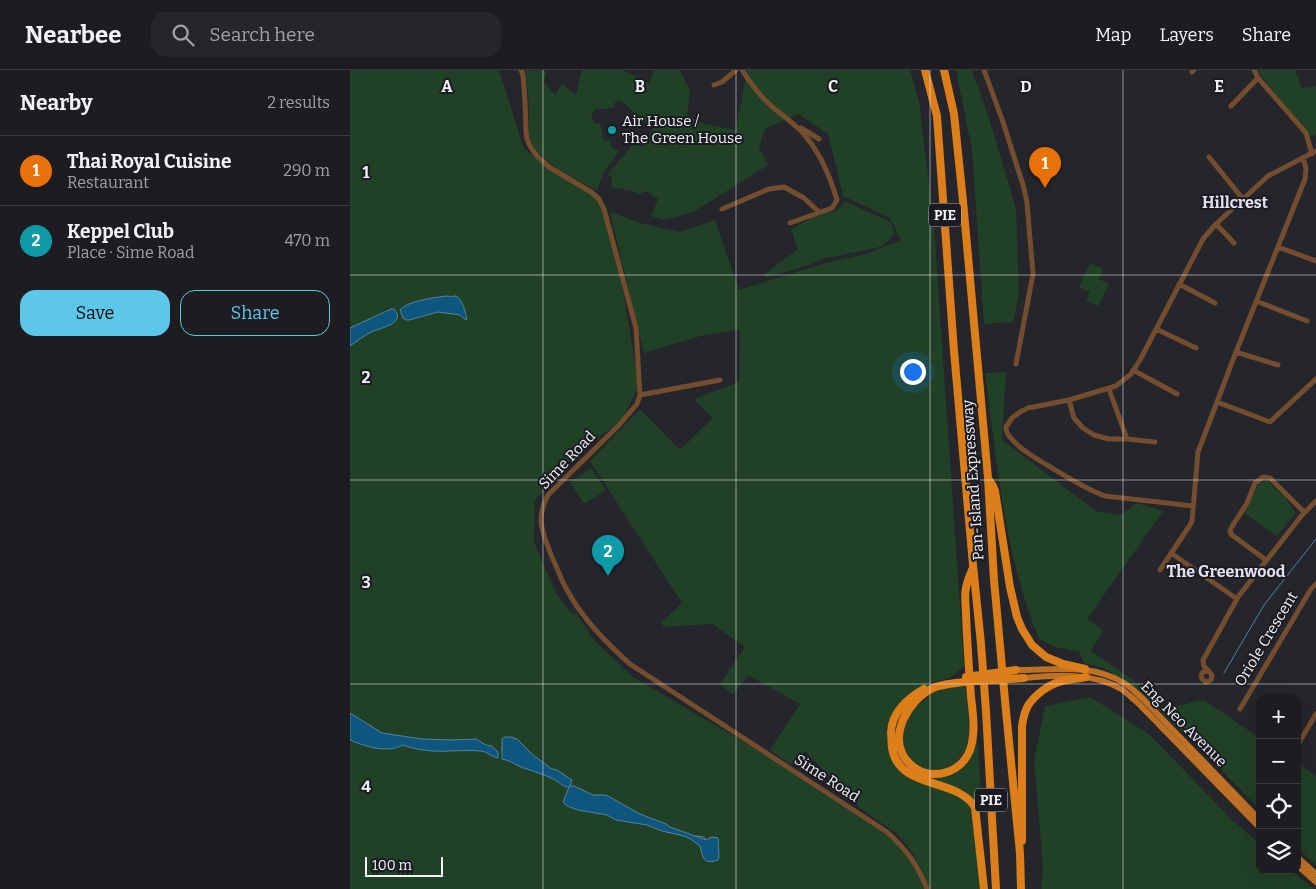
<!DOCTYPE html>
<meta charset="utf-8">
<style>
:root{--surface:#1c1c21;--page:#25252a;--text:#f1f3f6;--muted:#a0a1a5;--line:#3a3a3f;--accent:#5cc7e8}
body{margin:0;font-family:Bitter,serif;background:var(--page);color:var(--text)}
.controls{position:absolute;right:15px;bottom:15px;display:grid;overflow:hidden;border-radius:10px;box-shadow:0 5px 20px #0002}
.controls button{width:45px;height:45px;display:grid;place-items:center;padding:0;border:0;border-bottom:1px solid var(--line);background:var(--surface);color:var(--text);font:25px sans-serif}
.scale{position:absolute;left:15px;bottom:12px;width:78px;box-sizing:border-box;padding-left:5px;border:2px solid #f1f1f6;border-top:0;font-size:14px;line-height:18px;white-space:nowrap;color:#f1f1f6;-webkit-text-stroke:4px #1b1c23;paint-order:stroke}
.you{position:absolute;left:562px;top:301px;width:18px;height:18px;margin:-12px;border:4px solid #fff;border-radius:50%;background:#1a73e8;box-shadow:0 0 0 8px #1a73e833}
.badge{display:grid;place-items:center;width:32px;height:32px;border-radius:50%;background:var(--accent);color:#fff;font-size:16px;font-weight:700}
.pin{position:absolute;translate:-50% -41px;filter:drop-shadow(0 1px 2px #0008)}
.pin::after{content:'';position:absolute;top:26px;width:18px;height:15px;background:inherit;clip-path:polygon(0 0,100% 0,50% 100%)}
.list{margin:0;padding:0;list-style:none}
h2{display:flex;justify-content:space-between;align-items:center;height:65px;margin:0;padding:0 20px;font-size:21px}
h2 small{font-size:16px;font-weight:400;color:var(--muted)}
.list li{display:grid;grid-template-columns:32px 1fr auto;gap:15px;align-items:center;box-sizing:border-box;height:70px;padding:0 20px;border-top:1px solid var(--line)}
.list b{display:block;font-size:19px;white-space:nowrap}
.list p{margin:0;font-size:16px;white-space:nowrap;color:var(--muted)}
.list em{font-size:16px;font-style:normal;color:var(--muted)}
.actions{display:flex;gap:10px;padding:15px 20px}
.actions a{flex:1;padding:11px 0;border:1px solid var(--accent);border-radius:15px;text-align:center;font-size:18px;color:var(--accent)}
.actions .main{background:var(--accent);color:#111}
.icon{flex:none;width:28px;height:28px;fill:none;stroke:currentColor;stroke-width:2;stroke-linecap:round;stroke-linejoin:round}
.map{position:relative;flex:none;width:966px;height:819px;overflow:hidden}
header{display:flex;align-items:center;gap:30px;box-sizing:border-box;height:70px;padding:0 25px;background:var(--surface);border-bottom:1px solid var(--line)}
header strong{font-size:24px}
nav{display:flex;gap:28px;margin-inline-start:auto;font-size:18px}
.search{width:350px;height:45px;background:var(--page);display:flex;align-items:center;gap:12px;box-sizing:border-box;padding:0 18px;border-radius:15px;color:var(--muted);font-size:19px}
main{display:flex}
aside{flex:1;background:var(--surface)}
.map>svg:first-child{display:block}
.green{fill:#204126}
.water{fill:#0e567e;stroke:#5284a2}
.lines{fill:none;stroke-linecap:round;stroke-linejoin:round}
.stream{stroke:#5284a2;stroke-width:1}
.minor{stroke:#734d2d;stroke-width:5}
.major{stroke:#be7025;stroke-width:6}
.highway{stroke:#dc7e1a;stroke-width:8}
.grid{fill:none;stroke:#f1f1f6;stroke-width:1;stroke-opacity:0.55}
.culture-dot{fill:#0f9aa8;stroke:#1b1c23;stroke-width:2}
.labels{text-anchor:middle;stroke-width:4;stroke-linejoin:round;paint-order:stroke}
.shield{fill:#1b1c23;stroke:#b1b1b7;stroke-width:1}
.shield-label{font-size:14px;font-weight:bold;fill:#f1f1f6}
.poi-label{font-size:15px;fill:#f1f1f6;stroke:#1b1c23;text-anchor:start}
.street-label{font-size:15px;fill:#f1f1f6;stroke:#1b1c23}
.neighbourhood-label{font-size:16px;font-weight:bold;fill:#e1e2eb;stroke:#1b1c23}
.grid-label{font-size:16px;text-anchor:middle;font-weight:bold;fill:#f1f1f6;stroke:#1b1c23;stroke-width:4;stroke-linejoin:round;paint-order:stroke}
</style>
<header>
<strong>Nearbee</strong>
<div class="search"><svg class="icon" aria-label="search" viewBox="0 0 24 24"><circle cx="10" cy="10" r="6"/><path d="M15 15l6 6"/></svg>Search here</div>
<nav><a>Map</a><a>Layers</a><a>Share</a></nav>
</header>
<main>
<aside>
<h2>Nearby<small>2 results</small></h2>
<ul class="list">
<li><span class="badge" style="background:#e8710a">1</span><div><b>Thai Royal Cuisine</b><p>Restaurant</p></div><em>290 m</em></li>
<li><span class="badge" style="background:#0f9aa8">2</span><div><b>Keppel Club</b><p>Place · Sime Road</p></div><em>470 m</em></li>
</ul>
<div class="actions"><a class="main">Save</a><a>Share</a></div>
</aside>
<div class="map">
<svg width="966" height="819" viewBox="0 0 966 819">
<rect width="100%" height="100%" fill="#25252c"/>
<!-- green -->
<path class="green" d="M 0,0 L 149,0 L 174,79 L 250,131 L 272,214 L 289,316 L 272,350 L 225,386 L 185,430 L 184,472 L 206,523 L 223,545 L 226,543 L 241,565 L 240,566 L 283,607 L 423,689 L 542,768 L 558,786 L 570,808 L 574,819 L 0,819 Z
M 174,0 L 197,1 L 194,12 L 205,25 L 212,14 L 226,25 L 232,0 L 273,0 L 299,13 L 304,0 L 330,0 L 340,20 L 337,45 L 354,54 L 386,60 L 397,0 L 560,0 L 569,31 L 584,156 L 614,596 L 600,608 L 580,613 L 569,620 L 543,654 L 544,678 L 549,690 L 559,701 L 612,722 L 621,727 L 629,737 L 634,819 L 580,819 L 563,784 L 555,773 L 546,763 L 511,739 L 455,681 L 441,695 L 420,680 L 450,634 L 398,605 L 383,625 L 370,614 L 395,577 L 363,554 L 314,557 L 311,553 L 332,533 L 240,391 L 290,339 L 330,380 L 363,348 L 344,329 L 389,312 L 390,260 L 354,265 L 294,283 L 260,142 L 290,153 L 330,162 L 365,150 L 389,220 L 476,193 L 516,184 L 551,170 L 540,148 L 493,126 L 478,64 L 448,44 L 415,59 L 409,77 L 418,95 L 345,141 L 327,147 L 314,150 L 301,146 L 308,129 L 296,121 L 290,124 L 282,121 L 261,117 L 262,108 L 258,104 L 283,74 L 292,77 L 303,59 L 270,30 L 265,32 L 264,37 L 254,39 L 246,39 L 241,44 L 244,53 L 250,54 L 254,71 L 260,71 L 262,78 L 269,81 L 253,103 L 247,121 C 227,109 184,91 179,66 C 178,60 179,53 179,46 C 178,32 179,14 174,0 Z
M 606,0 L 622,0 L 639,48 L 666,138 L 669,224 L 663,252 L 634,254 L 622,80 Z
M 908,0 L 945,0 L 952,18 L 966,16 L 966,64 L 958,69 L 951,57 L 910,4 Z
M 494,131 L 541,152 L 545,164 L 534,175 L 526,178 L 472,189 L 459,195 L 415,208 L 415,204 L 448,179 L 441,159 L 469,144 L 484,141 L 491,137 Z
M 740,193 L 753,199 L 749,209 L 759,214 L 748,236 L 736,230 L 740,222 L 729,217 Z
M 656,302 L 652,370 L 746,441 L 770,445 L 787,433 L 813,441 L 737,549 L 753,560 L 741,581 L 804,625 L 812,639 L 854,630 L 910,668 L 910,740 L 858,686 L 778,612 L 753,598 L 733,593 L 730,582 L 706,577 L 689,569 C 654,485 647,392 635,303 Z
M 241,398 L 256,420 L 234,434 L 220,412 Z
M 917,411 L 935,427 L 946,443 L 927,466 L 893,442 L 909,413 Z
M 615,616 C 617,631 620,647 619,662 C 619,676 613,690 600,696 C 590,701 580,702 570,697 C 547,684 548,656 565,638 C 567,635 571,633 574,631 C 578,627 583,621 589,619 C 597,617 607,617 615,616 Z
M 740,627 L 800,665 L 882,750 L 910,774 L 910,800 L 941,800 L 964,819 L 691,819 L 693,797 L 684,691 L 695,636 Z
M 627,663 L 632,738 L 621,726 L 612,720 L 577,708 L 579,706 L 609,699 Z
M 947,693 L 966,706 L 966,795 L 947,778 Z"/>
<!-- water -->
<path class="water" d="M 98,226 C 100,227 103,226 106,226 C 112,228 116,244 117,249 L 116,250 L 110,245 L 88,242 L 59,250 L 56,250 L 53,248 L 50,240 C 57,231 86,227 98,226 Z
M 41,239 L 44,239 C 57,253 31,258 21,262 C 14,266 7,271 0,276 L 0,258 Z
M 0,643 L 32,663 L 72,669 L 102,670 L 126,669 L 136,675 L 142,676 L 148,682 L 148,688 C 141,687 137,681 130,681 C 119,680 109,681 99,681 C 83,682 67,680 52,675 C 39,684 13,676 0,670 Z
M 154,667 L 161,667 L 167,669 L 183,685 L 202,699 L 207,700 L 222,710 L 220,716 L 224,716 L 243,725 L 256,725 L 290,744 L 316,754 L 320,757 L 356,770 L 362,767 L 368,768 L 369,787 L 368,790 C 353,795 353,788 350,776 L 339,768 L 330,765 L 312,761 L 297,755 L 266,750 L 257,745 L 228,740 L 217,736 L 213,732 L 219,717 C 213,717 210,713 205,710 C 194,704 182,701 171,697 C 164,694 159,690 152,689 L 152,669 Z"/>
<g class="lines">
<!-- stream -->
<path class="stream" d="M 874,603 L 914,535 L 966,469
M 346,766 L 354,767 L 356,769"/>
<!-- minor -->
<path class="minor" d="M 171,0 L 173,5 L 175,31 L 176,61 L 177,69 L 180,76 L 187,86 L 199,97 L 241,122 L 249,129 L 254,139 L 286,258 L 290,325 L 287,334 L 270,354 L 198,425 C 185,449 193,464 202,487 C 207,497 210,508 216,518 C 231,547 255,572 280,594 L 537,762 C 557,780 567,794 577,819
M 392,0 C 399,11 407,22 416,31 C 427,42 440,50 451,61 C 469,80 480,106 487,130 L 482,138 L 440,153
M 634,0 L 653,52 L 674,118 L 677,133 L 683,204 L 666,294
M 904,0 L 908,8 L 956,63 L 962,84
M 842,2 L 844,0
M 364,15 L 372,12 L 386,0
M 881,36 L 908,8
M 451,58 L 469,69
M 859,87 L 893,129
M 372,139 L 419,119 L 434,117 L 454,128 L 469,142
M 866,154 L 884,173
M 928,177 L 966,191
M 829,214 L 865,233
M 906,231 L 957,251
M 806,259 L 846,278
M 886,282 L 928,295
M 783,300 L 827,324
M 759,319 L 777,369
M 290,325 L 370,310
M 719,330 L 724,348 L 733,358 L 744,365 L 759,369 L 777,369 L 805,372
M 867,332 L 920,352 L 966,309
M 843,436 L 755,426 C 738,420 722,410 707,401 C 691,391 672,382 660,367 C 657,364 656,361 656,357 L 662,348 L 670,342 L 678,338 L 719,330 L 766,316 L 781,304 L 790,290 L 853,169 L 866,154 L 918,106 L 966,81
M 821,483 L 887,529
M 916,490 L 882,465 L 880,462 L 881,458 L 897,433 L 905,413 L 913,407 L 920,408 L 954,442
M 810,500 L 840,455 L 842,451 L 848,382 L 886,282 L 955,109 L 956,98 L 953,88
M 857,601 L 853,602 L 851,605 L 852,609 L 856,612 L 861,610 L 862,605 L 854,596 L 853,590 L 888,527 L 952,445 L 966,431
M 890,639 L 961,519 L 966,514
M 947,676 L 966,644"/>
<!-- major -->
<path class="major" d="M 666,600 C 704,600 741,593 774,613 C 781,617 786,623 792,628 L 910,750
M 672,607 L 674,608 C 706,605 744,602 773,620 C 778,624 783,629 788,633 L 910,758
M 947,787 L 966,804
M 947,795 L 966,812"/>
<!-- highway -->
<path class="highway" d="M 575,0 L 587,46 L 604,281 L 623,495 L 631,574 L 636,641 L 646,819
M 594,0 L 604,44 L 613,131 L 638,408 L 644,510 L 656,641 L 670,783 L 671,819
M 639,410 L 643,416 L 645,421 L 660,517 L 667,547 L 672,559 L 682,575 L 696,587 L 713,594 L 735,599
M 622,500 C 620,505 617,511 616,518 C 614,526 616,536 616,544 C 617,572 619,599 621,627 C 623,644 626,663 620,680 C 614,696 599,705 581,704 C 569,703 557,694 552,683 C 547,673 549,660 553,650 C 559,637 570,624 583,618 C 590,615 598,614 606,613 C 628,610 651,610 674,608
M 616,607 L 666,600
M 574,619 C 558,628 541,643 541,663 C 542,668 541,673 542,678 C 549,720 606,707 625,737 L 634,819
M 672,771 L 672,656 C 673,649 675,640 679,634 C 687,623 700,614 712,611 C 720,609 728,609 736,607"/>
</g>
<!-- grid -->
<path class="grid" d="M 193,0 L 193,819M 386,0 L 386,819M 580,0 L 580,819M 773,0 L 773,819M 0,205 L 966,205M 0,410 L 966,410M 0,614 L 966,614"/>
<!-- markers -->
<circle class="culture-dot" cx="262" cy="60" r="5"/>
<g class="labels">
<!-- shield labels -->
<g class="shield">
<rect x="579" y="133.5" width="32" height="23" rx="4"/>
<rect x="625" y="718.5" width="32" height="23" rx="4"/>
</g>
<g class="shield-label">
<text x="595" y="150">PIE</text>
<text x="641" y="735">PIE</text>
</g>
<!-- poi labels -->
<g class="poi-label">
<text x="272" y="56">Air House /<tspan x="272" dy="17">The Green House</tspan></text>
</g>
<!-- street labels -->
<g class="street-label">
<text transform="translate(217 390) rotate(-46)" y="5">Sime Road</text>
<text transform="translate(623 410) rotate(-94)" y="5">Pan-Island Expressway</text>
<text transform="translate(916 569) rotate(-59)" y="5">Oriole Crescent</text>
<text transform="translate(834 654) rotate(45)" y="5">Eng Neo Avenue</text>
<text transform="translate(477 708) rotate(33)" y="5">Sime Road</text>
</g>
<!-- neighbourhood labels -->
<g class="neighbourhood-label">
<text x="885" y="138">Hillcrest</text>
<text x="876" y="507">The Greenwood</text>
</g>
</g>
<g class="grid-label">
<text x="97" y="22">A</text>
<text x="290" y="22">B</text>
<text x="483" y="22">C</text>
<text x="676" y="22">D</text>
<text x="869" y="22">E</text>
<text x="16" y="108">1</text>
<text x="16" y="313">2</text>
<text x="16" y="518">3</text>
<text x="16" y="722">4</text>
</g>
</svg>
<div class="controls">
<button>+</button>
<button>−</button>
<button><svg class="icon" aria-label="locate" viewBox="0 0 24 24"><circle cx="12" cy="12" r="6"/><path d="M12 2v4M12 18v4M2 12h4M18 12h4"/></svg></button>
<button><svg class="icon" aria-label="layers" viewBox="0 0 24 24"><path d="M12 4l9 5-9 5-9-5zM3 14l9 5 9-5"/></svg></button>
</div>
<div class="scale">100 m</div>
<div class="you"></div>
<div class="pin badge" style="left:695px;top:118px;background:#e8710a">1</div>
<div class="pin badge" style="left:258px;top:506px;background:#0f9aa8">2</div>
</div>
</main>
